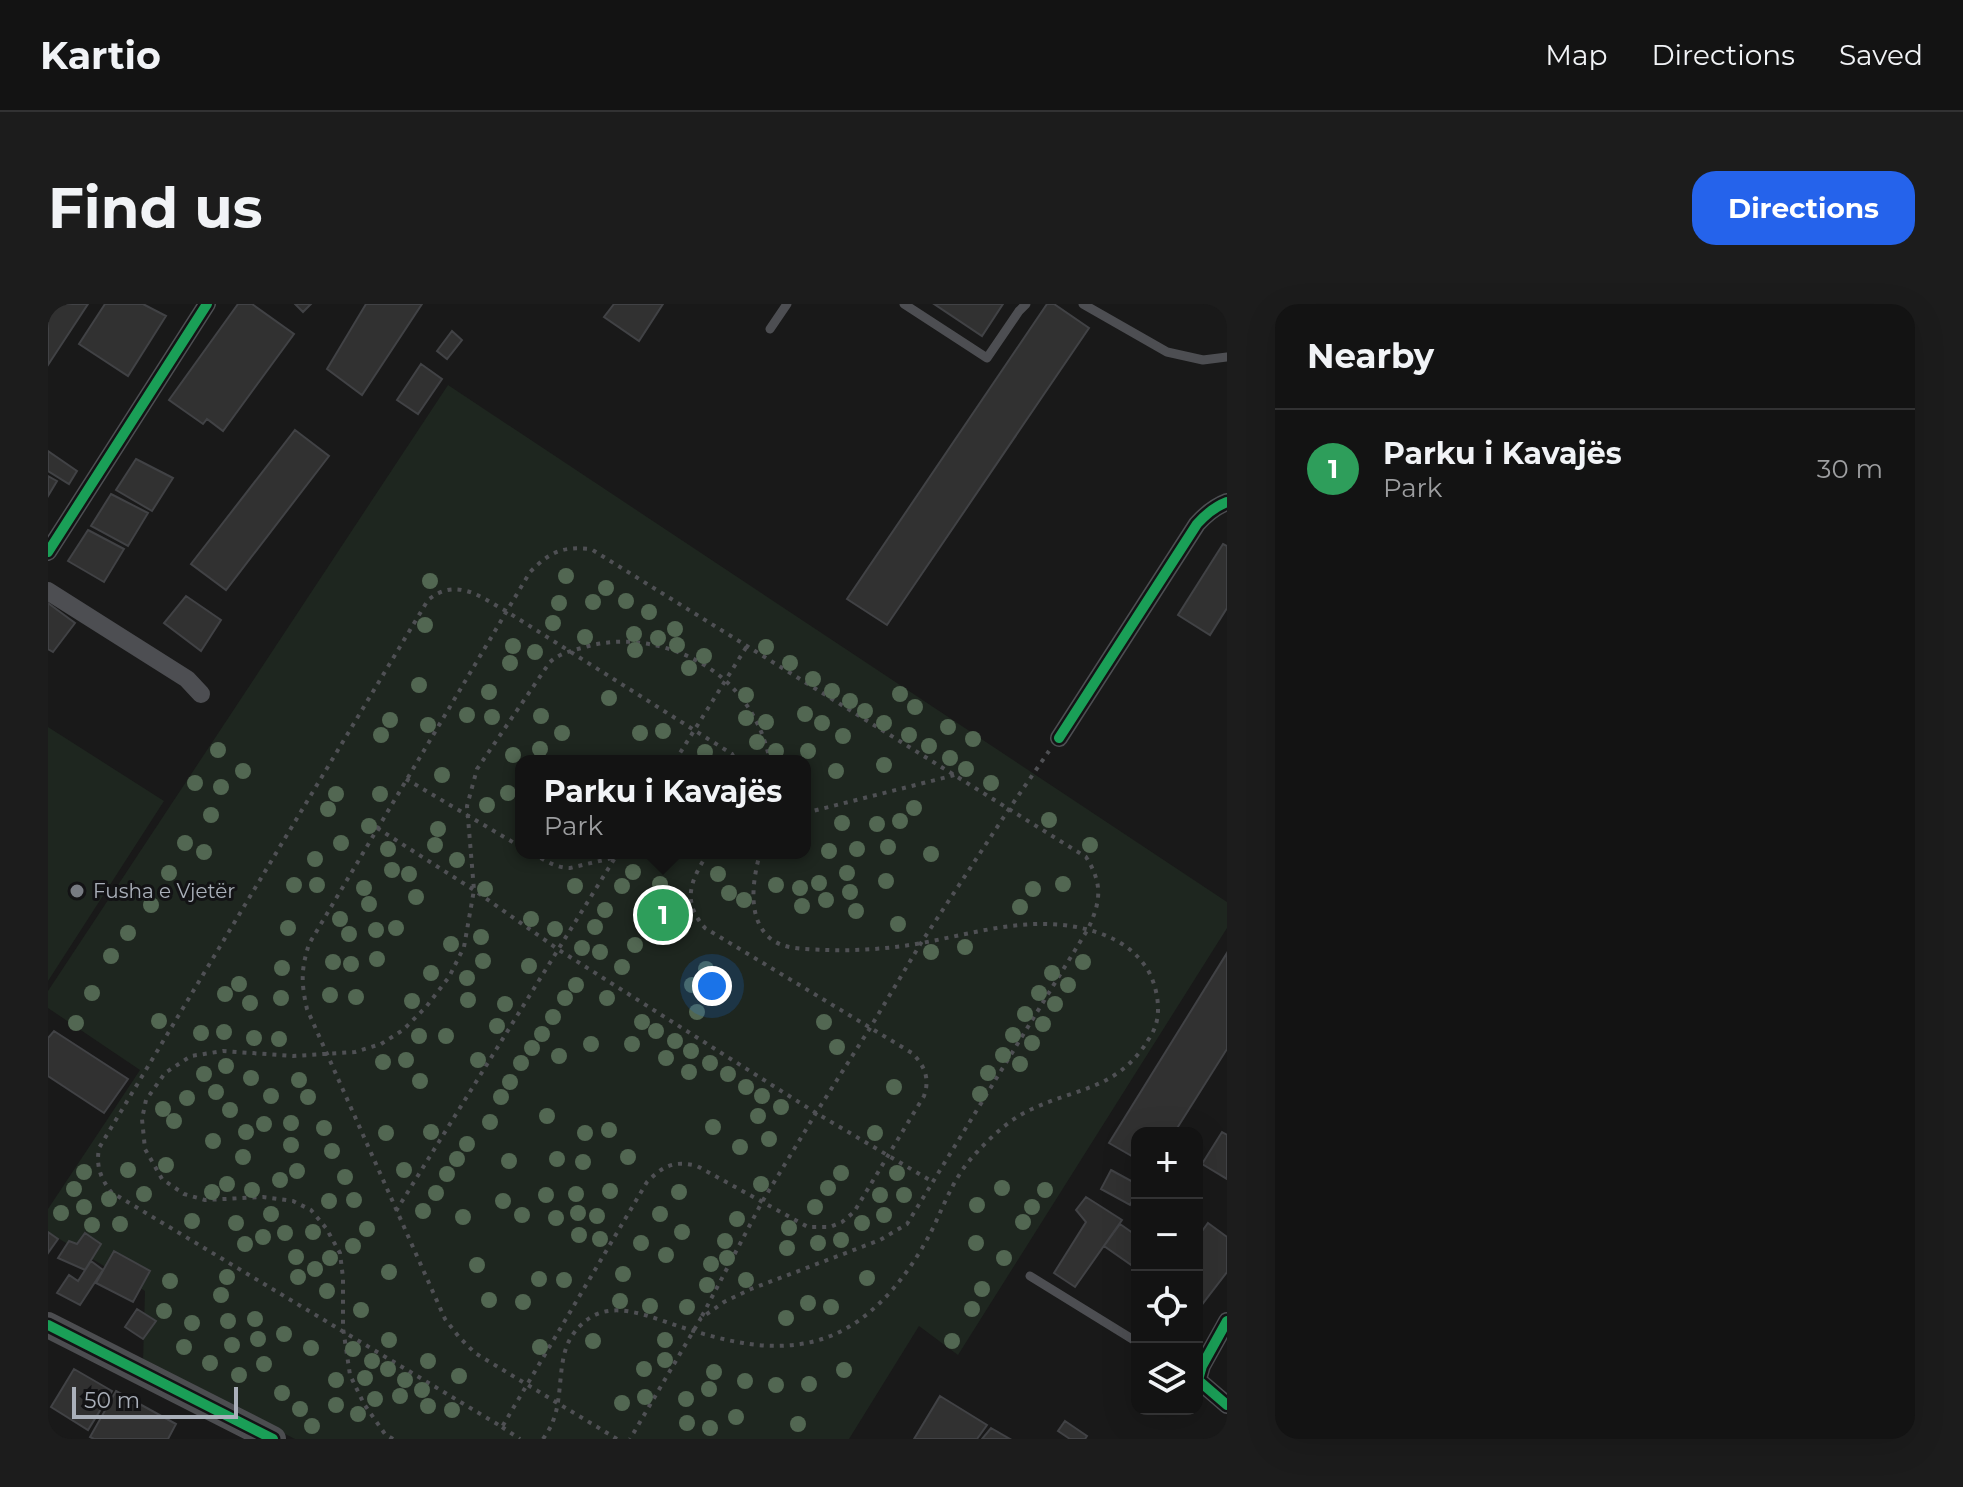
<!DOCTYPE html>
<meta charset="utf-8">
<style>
:root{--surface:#131313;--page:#1c1c1c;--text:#f1f3f6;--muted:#9d9ea0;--line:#323233;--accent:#2563eb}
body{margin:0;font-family:Montserrat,sans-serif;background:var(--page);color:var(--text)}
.controls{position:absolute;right:24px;bottom:24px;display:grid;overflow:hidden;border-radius:16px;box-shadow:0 8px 32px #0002}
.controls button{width:72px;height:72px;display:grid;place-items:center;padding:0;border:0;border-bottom:2px solid var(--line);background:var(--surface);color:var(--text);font:40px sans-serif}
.scale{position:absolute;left:24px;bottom:20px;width:166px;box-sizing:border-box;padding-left:8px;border:4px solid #aab0ba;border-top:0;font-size:22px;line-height:28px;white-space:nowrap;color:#aab0ba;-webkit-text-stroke:6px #131315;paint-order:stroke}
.you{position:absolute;left:664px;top:682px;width:28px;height:28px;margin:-20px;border:6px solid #fff;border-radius:50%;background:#1a73e8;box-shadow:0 0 0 12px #1a73e833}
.badge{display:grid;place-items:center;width:52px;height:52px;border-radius:50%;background:var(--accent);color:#fff;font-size:26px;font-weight:700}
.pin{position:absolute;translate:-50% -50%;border:4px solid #fff;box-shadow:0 2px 8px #0006}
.popup{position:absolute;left:467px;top:451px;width:296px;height:104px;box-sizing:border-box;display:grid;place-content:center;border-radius:16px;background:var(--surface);filter:drop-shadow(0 2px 6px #0005);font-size:26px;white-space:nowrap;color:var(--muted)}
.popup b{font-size:30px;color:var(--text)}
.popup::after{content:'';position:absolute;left:50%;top:100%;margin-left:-16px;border:16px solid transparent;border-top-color:var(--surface)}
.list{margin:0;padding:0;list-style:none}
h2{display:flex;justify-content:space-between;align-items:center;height:104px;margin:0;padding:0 32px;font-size:34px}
h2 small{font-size:26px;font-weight:400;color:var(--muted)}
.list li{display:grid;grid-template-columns:52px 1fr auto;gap:24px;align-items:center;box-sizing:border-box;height:120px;padding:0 32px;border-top:2px solid var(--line)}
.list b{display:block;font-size:30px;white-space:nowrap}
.list p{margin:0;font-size:26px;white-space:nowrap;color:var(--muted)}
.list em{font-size:26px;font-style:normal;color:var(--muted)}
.icon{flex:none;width:44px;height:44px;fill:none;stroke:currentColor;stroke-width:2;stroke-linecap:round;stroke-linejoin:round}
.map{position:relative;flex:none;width:1179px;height:1135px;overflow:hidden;border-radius:24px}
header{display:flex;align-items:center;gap:48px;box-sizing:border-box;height:112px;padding:0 40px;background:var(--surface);border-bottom:2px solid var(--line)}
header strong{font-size:38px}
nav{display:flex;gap:44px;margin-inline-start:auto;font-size:28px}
.intro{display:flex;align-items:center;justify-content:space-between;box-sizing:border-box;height:192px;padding:0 48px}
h1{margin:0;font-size:56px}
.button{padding:20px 36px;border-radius:24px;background:var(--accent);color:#fff;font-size:28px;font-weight:700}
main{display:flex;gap:48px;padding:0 48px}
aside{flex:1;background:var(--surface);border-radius:24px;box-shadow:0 8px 32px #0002}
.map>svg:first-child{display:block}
.green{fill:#1e261f;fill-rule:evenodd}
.building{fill:#313131;stroke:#414245;stroke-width:2}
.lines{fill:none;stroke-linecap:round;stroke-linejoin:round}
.path{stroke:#4f5054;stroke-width:4;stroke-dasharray:4 6;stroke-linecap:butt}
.lane{stroke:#4d4e52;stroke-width:9}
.street{stroke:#4d4e52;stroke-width:18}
.secondary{stroke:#4c4d50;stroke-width:26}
.cycleway-casing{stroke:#131315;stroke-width:15}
.cycleway{stroke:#1a9f57;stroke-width:10}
.tree{fill:#526752}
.poi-dot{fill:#777b82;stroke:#131315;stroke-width:3}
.labels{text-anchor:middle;stroke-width:6;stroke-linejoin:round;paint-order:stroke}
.poi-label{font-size:20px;fill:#aab0ba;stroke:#131315;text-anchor:start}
</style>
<header>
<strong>Kartio</strong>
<nav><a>Map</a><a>Directions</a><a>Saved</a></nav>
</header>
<div class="intro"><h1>Find us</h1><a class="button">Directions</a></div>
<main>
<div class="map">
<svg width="1179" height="1135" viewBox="0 0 1179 1135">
<rect width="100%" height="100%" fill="#191919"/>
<!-- green -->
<path class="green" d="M 400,81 L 1179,598 L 1179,624 L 910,1051 L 871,1022 L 801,1135 L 247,1135 L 95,1058 L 97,987 L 0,928 L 0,905 L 92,766 L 0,704 L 0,687 ZM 473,457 L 757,457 L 757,549 L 473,549 Z
M 0,423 L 116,497 L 0,677 Z"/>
<!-- building -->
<path class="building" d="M 0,0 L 40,0 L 0,61 Z
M 57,0 L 95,0 L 118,12 L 80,72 L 31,40 Z
M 190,0 L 204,0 L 246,30 L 175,127 L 159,115 L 155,120 L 121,96 Z
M 247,0 L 263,0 L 255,8 Z
M 318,0 L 374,0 L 314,91 L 279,65 Z
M 566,0 L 615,0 L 591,37 L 556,13 Z
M 886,0 L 955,0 L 934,32 Z
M 999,0 L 1006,0 L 1041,24 L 839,321 L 799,295 Z
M 404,27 L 414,36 L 399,55 L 389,47 Z
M 373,60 L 394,75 L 370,110 L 349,96 Z
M 247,126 L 281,152 L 178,286 L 143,260 Z
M 0,147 L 29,167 L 21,180 L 0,167 Z
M 88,155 L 125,174 L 104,207 L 68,186 Z
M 0,172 L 9,177 L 0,192 Z
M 63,190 L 100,209 L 80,242 L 43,222 Z
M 40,226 L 76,245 L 56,278 L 20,257 Z
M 1175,240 L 1179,242 L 1179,304 L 1162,331 L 1130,311 Z
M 138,292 L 173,316 L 153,347 L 116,319 Z
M 0,299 L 27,319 L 5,348 L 0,345 Z
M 1179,649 L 1179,745 L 1126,829 L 1089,829 L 1089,855 L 1061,839 Z
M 6,727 L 80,775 L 56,809 L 0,772 L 0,734 Z
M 1174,828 L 1179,831 L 1179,875 L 1154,860 Z
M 1063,866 L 1089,880 L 1089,888 L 1082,901 L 1053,885 Z
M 1038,893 L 1074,916 L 1027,983 L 1006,969 L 1038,918 L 1028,906 Z
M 1160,919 L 1179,933 L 1179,968 L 1149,1007 L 1149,934 Z
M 1072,920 L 1089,932 L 1089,965 L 1056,942 Z
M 0,928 L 10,935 L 0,949 Z
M 37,929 L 53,940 L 37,966 L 10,954 L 21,937 L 29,940 Z
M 66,947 L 102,967 L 85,998 L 48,979 Z
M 43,957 L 55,966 L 32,1001 L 9,989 L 21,971 L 30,977 Z
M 89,1005 L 108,1017 L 95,1035 L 77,1023 Z
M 26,1065 L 64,1087 L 40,1126 L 3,1103 Z
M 68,1087 L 128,1120 L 120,1135 L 46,1135 L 42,1133 Z
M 892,1092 L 939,1121 L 929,1135 L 866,1135 Z
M 1017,1117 L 1039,1132 L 1037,1135 L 1022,1135 L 1010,1127 Z
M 943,1124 L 962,1135 L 934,1135 Z"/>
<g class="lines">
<!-- path -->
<path class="path" d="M 627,457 L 699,342
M 358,475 L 473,543
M 757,509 L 907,471
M 329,524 L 426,586 L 511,646 L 768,809 L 885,878
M 484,549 C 496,556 508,564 522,564 L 585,549
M 660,549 C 643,576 633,597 657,624 L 864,749 C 877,762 882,775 876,792 L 806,908 L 794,918 L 782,923 L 760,923 L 649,862 C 626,856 615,862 599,878 L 454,1123 L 63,888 C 52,873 48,862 51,844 L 380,296 C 408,273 431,292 458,307 L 684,450 L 688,457
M 348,907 L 570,549
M 654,1012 L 714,898 L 768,809 L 822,724 L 873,639 L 961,505 L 1001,447
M 454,1123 L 472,1135
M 345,1135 L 337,1130 L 316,1100 L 302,1071 L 295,1024 L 295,974 L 292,949 L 278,924 L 263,906 L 245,897 L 215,893 L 157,896 L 136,890 L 114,875 L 97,845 L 94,815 L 98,796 L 117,769 L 143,752 L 175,747 L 245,752 L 307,748 L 333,740 L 355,726 L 378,703 L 401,673 L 416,643 L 426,586 L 419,502 L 429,465 L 502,358 C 513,348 527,346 541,342 C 593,328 657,349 691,391 C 707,410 717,433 722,457
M 495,1135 C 499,1129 503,1123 505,1117 C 516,1090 508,1052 526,1029 C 552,994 586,1007 621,1019 C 645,1027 670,1035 695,1039 C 724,1044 757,1043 785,1031 C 829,1012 862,969 884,926 C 898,897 906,872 929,848 C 944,832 963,814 984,805 C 1028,784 1066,786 1097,741 C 1100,736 1105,729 1107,723 C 1114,705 1108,678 1098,663 C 1086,646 1072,637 1054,630 C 990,607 931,629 868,640 C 838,645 807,647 777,646 C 760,645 737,646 723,635 C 698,615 705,575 712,549
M 569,1135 L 427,1049 L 411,1033 L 397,1015 L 259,705 C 253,679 253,665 261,640 L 482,268 C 502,248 514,242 543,245 L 1038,553 C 1055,580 1053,597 1040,625 L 859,920 L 832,936 L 703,985 L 676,998 L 653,1014 L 582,1135"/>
<!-- lane -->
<path class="lane" d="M 856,0 L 939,54 L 971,7 L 978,0
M 1035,0 L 1119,48 L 1155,56 L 1179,53
M 722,25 L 739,0
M 982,972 L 1089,1038"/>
<!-- street -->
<path class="street" d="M 0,248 L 159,0
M 0,287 L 139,375 L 153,390
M 1011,434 L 1149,220 C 1158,210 1166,203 1179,198
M 1179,1017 L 1154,1062 L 1150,1076 L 1179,1101"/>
<!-- secondary -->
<path class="secondary" d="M 0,1021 L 225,1135"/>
<defs>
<path id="cycleway" d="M 0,248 L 159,0
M 1011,434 L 1149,220 C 1158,210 1166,203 1179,198
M 1179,1017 L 1154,1062 L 1150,1076 L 1179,1101
M 0,1021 L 225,1135"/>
</defs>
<!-- cycleway casing -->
<use href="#cycleway" class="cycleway-casing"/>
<!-- cycleway -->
<use href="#cycleway" class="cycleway"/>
</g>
<!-- trees -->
<g class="tree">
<circle cx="518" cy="272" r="8"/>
<circle cx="382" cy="277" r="8"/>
<circle cx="558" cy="284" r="8"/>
<circle cx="578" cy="297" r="8"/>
<circle cx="545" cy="298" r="8"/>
<circle cx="511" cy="299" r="8"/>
<circle cx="601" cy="308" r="8"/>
<circle cx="505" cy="319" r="8"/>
<circle cx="377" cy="321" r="8"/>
<circle cx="627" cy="325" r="8"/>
<circle cx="586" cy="330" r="8"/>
<circle cx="537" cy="333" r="8"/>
<circle cx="610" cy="334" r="8"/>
<circle cx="629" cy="341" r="8"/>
<circle cx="465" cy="342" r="8"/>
<circle cx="718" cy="343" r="8"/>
<circle cx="587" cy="346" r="8"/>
<circle cx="487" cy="348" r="8"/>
<circle cx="656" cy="352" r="8"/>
<circle cx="462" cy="359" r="8"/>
<circle cx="742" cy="359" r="8"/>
<circle cx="641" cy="364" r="8"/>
<circle cx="765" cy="375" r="8"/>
<circle cx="371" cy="381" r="8"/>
<circle cx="784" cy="387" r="8"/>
<circle cx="441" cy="388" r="8"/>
<circle cx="852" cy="390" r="8"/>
<circle cx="698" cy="391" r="8"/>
<circle cx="561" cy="394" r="8"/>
<circle cx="802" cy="397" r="8"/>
<circle cx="867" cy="403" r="8"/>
<circle cx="817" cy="407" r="8"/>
<circle cx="757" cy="410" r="8"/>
<circle cx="419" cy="411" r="8"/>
<circle cx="493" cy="412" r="8"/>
<circle cx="444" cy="413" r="8"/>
<circle cx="698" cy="414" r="8"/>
<circle cx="342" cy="416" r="8"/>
<circle cx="718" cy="418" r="8"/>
<circle cx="774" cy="419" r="8"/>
<circle cx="836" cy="419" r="8"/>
<circle cx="380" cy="421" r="8"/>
<circle cx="900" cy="423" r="8"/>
<circle cx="615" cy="427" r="8"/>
<circle cx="514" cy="429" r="8"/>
<circle cx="592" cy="429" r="8"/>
<circle cx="333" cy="431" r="8"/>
<circle cx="861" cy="431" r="8"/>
<circle cx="795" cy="432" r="8"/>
<circle cx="925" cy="435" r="8"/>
<circle cx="709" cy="438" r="8"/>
<circle cx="881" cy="442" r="8"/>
<circle cx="492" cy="445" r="8"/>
<circle cx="170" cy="446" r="8"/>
<circle cx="728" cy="447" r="8"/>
<circle cx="760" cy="447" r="8"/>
<circle cx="657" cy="448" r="8"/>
<circle cx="465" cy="451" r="8"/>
<circle cx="902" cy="454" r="8"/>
<circle cx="836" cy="461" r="8"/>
<circle cx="918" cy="465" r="8"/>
<circle cx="195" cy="467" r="8"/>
<circle cx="788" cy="467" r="8"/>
<circle cx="394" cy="471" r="8"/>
<circle cx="147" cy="479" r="8"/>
<circle cx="943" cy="479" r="8"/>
<circle cx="173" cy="483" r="8"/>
<circle cx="460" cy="489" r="8"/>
<circle cx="288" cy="490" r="8"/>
<circle cx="332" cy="490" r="8"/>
<circle cx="439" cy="501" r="8"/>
<circle cx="866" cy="504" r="8"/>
<circle cx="280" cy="505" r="8"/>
<circle cx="163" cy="511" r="8"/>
<circle cx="1001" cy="516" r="8"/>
<circle cx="852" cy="517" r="8"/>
<circle cx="794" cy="519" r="8"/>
<circle cx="829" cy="520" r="8"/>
<circle cx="321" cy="522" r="8"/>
<circle cx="390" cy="525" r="8"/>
<circle cx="137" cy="539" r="8"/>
<circle cx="293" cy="539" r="8"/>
<circle cx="387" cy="541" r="8"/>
<circle cx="1042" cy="541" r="8"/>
<circle cx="840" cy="543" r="8"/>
<circle cx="340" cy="545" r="8"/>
<circle cx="809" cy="545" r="8"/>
<circle cx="781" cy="547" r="8"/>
<circle cx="156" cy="548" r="8"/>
<circle cx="883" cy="550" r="8"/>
<circle cx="267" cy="555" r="8"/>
<circle cx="409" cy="556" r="8"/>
<circle cx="344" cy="566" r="8"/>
<circle cx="585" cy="568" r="8"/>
<circle cx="121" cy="569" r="8"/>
<circle cx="799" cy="569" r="8"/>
<circle cx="361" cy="570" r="8"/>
<circle cx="670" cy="570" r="8"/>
<circle cx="838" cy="577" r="8"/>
<circle cx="771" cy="579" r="8"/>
<circle cx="612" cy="580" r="8"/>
<circle cx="1015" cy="580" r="8"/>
<circle cx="246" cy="581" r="8"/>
<circle cx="269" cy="581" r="8"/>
<circle cx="728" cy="581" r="8"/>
<circle cx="527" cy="582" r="8"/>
<circle cx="574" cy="582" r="8"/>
<circle cx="316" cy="584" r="8"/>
<circle cx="752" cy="584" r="8"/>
<circle cx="437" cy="585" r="8"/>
<circle cx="985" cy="585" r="8"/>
<circle cx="802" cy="588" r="8"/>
<circle cx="681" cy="589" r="8"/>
<circle cx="368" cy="593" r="8"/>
<circle cx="696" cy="596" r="8"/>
<circle cx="778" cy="596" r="8"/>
<circle cx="321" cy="600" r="8"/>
<circle cx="103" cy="601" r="8"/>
<circle cx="596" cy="601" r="8"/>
<circle cx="754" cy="602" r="8"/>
<circle cx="972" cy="603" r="8"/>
<circle cx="557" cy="606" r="8"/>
<circle cx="808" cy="607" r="8"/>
<circle cx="621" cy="613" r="8"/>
<circle cx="292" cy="615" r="8"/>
<circle cx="483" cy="615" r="8"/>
<circle cx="600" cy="617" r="8"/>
<circle cx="850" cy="620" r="8"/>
<circle cx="547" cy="623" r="8"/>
<circle cx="240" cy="624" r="8"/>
<circle cx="348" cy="624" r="8"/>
<circle cx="507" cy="625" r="8"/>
<circle cx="633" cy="625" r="8"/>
<circle cx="328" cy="626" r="8"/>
<circle cx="80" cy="629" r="8"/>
<circle cx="301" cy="630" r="8"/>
<circle cx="433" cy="633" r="8"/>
<circle cx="403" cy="640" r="8"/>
<circle cx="587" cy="641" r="8"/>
<circle cx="917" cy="643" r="8"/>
<circle cx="534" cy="644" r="8"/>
<circle cx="552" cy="648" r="8"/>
<circle cx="883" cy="648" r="8"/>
<circle cx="63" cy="652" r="8"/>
<circle cx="329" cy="655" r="8"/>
<circle cx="435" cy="657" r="8"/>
<circle cx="285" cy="658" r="8"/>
<circle cx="1035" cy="658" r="8"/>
<circle cx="303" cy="660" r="8"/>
<circle cx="481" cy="662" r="8"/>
<circle cx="574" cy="663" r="8"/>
<circle cx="234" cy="664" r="8"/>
<circle cx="658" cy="665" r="8"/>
<circle cx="383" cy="669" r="8"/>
<circle cx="1004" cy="669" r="8"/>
<circle cx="419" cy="674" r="8"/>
<circle cx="191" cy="680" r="8"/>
<circle cx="528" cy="681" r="8"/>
<circle cx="644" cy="681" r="8"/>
<circle cx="1020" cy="681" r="8"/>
<circle cx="44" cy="689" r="8"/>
<circle cx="991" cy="689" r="8"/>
<circle cx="177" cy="690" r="8"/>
<circle cx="282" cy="691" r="8"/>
<circle cx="308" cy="693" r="8"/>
<circle cx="233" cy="694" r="8"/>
<circle cx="517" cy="694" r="8"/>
<circle cx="559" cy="694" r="8"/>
<circle cx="420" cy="696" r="8"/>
<circle cx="364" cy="697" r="8"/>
<circle cx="202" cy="699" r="8"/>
<circle cx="457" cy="700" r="8"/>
<circle cx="1007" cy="700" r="8"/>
<circle cx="649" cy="708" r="8"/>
<circle cx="977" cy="710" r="8"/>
<circle cx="505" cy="713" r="8"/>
<circle cx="111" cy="717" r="8"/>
<circle cx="594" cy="718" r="8"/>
<circle cx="776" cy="718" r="8"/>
<circle cx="28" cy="719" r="8"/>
<circle cx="995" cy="720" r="8"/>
<circle cx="449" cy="722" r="8"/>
<circle cx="608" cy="727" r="8"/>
<circle cx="176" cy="728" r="8"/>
<circle cx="153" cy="729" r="8"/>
<circle cx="494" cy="730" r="8"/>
<circle cx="965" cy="731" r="8"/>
<circle cx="371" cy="732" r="8"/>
<circle cx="398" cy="732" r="8"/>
<circle cx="206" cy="734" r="8"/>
<circle cx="231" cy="735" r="8"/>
<circle cx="627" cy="737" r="8"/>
<circle cx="984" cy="739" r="8"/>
<circle cx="543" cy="740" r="8"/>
<circle cx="584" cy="740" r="8"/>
<circle cx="789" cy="743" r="8"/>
<circle cx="484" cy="744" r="8"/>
<circle cx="643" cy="747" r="8"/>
<circle cx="955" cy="751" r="8"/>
<circle cx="511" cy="752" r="8"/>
<circle cx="618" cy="754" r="8"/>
<circle cx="358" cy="756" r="8"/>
<circle cx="430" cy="756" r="8"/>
<circle cx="335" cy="758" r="8"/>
<circle cx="473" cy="759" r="8"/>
<circle cx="662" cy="759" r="8"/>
<circle cx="972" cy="760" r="8"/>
<circle cx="178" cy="762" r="8"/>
<circle cx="641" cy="768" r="8"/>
<circle cx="940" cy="769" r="8"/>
<circle cx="156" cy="770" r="8"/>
<circle cx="680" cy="770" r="8"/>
<circle cx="203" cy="774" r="8"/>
<circle cx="251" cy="776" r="8"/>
<circle cx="372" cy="777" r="8"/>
<circle cx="462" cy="778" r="8"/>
<circle cx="698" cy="783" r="8"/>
<circle cx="846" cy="783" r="8"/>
<circle cx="168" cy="788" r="8"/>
<circle cx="932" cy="790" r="8"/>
<circle cx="223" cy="792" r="8"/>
<circle cx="714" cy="792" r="8"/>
<circle cx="260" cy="793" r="8"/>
<circle cx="453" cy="793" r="8"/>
<circle cx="139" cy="794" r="8"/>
<circle cx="733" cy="803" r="8"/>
<circle cx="115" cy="805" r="8"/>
<circle cx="182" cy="806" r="8"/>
<circle cx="499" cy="812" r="8"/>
<circle cx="710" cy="812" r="8"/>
<circle cx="126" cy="817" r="8"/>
<circle cx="442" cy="818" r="8"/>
<circle cx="243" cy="819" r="8"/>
<circle cx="216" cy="820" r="8"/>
<circle cx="665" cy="823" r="8"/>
<circle cx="276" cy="824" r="8"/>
<circle cx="561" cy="826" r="8"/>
<circle cx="198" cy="828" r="8"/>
<circle cx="383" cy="828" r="8"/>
<circle cx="338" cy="829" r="8"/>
<circle cx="537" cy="829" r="8"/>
<circle cx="827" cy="829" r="8"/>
<circle cx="721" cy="835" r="8"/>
<circle cx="165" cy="837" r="8"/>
<circle cx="419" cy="840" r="8"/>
<circle cx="243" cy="841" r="8"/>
<circle cx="692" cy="843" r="8"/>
<circle cx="284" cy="847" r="8"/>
<circle cx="195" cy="853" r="8"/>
<circle cx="580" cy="853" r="8"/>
<circle cx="409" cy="855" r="8"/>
<circle cx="509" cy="855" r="8"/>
<circle cx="461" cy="857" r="8"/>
<circle cx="535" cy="858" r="8"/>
<circle cx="118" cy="861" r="8"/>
<circle cx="80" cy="866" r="8"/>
<circle cx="356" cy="866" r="8"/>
<circle cx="249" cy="867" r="8"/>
<circle cx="36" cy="868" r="8"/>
<circle cx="793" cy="869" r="8"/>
<circle cx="849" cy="869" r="8"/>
<circle cx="399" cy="870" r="8"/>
<circle cx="297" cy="873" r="8"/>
<circle cx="232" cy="876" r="8"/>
<circle cx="179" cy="880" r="8"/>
<circle cx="713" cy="880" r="8"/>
<circle cx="780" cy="884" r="8"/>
<circle cx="954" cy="884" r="8"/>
<circle cx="26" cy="885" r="8"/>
<circle cx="204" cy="886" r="8"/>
<circle cx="997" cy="886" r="8"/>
<circle cx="562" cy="887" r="8"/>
<circle cx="164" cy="888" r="8"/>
<circle cx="631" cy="888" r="8"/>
<circle cx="388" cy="889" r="8"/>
<circle cx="96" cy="890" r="8"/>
<circle cx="528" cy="890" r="8"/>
<circle cx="498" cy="891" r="8"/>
<circle cx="832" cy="891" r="8"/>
<circle cx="856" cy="891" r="8"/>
<circle cx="61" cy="895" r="8"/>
<circle cx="306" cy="896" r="8"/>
<circle cx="281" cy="897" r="8"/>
<circle cx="455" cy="897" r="8"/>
<circle cx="929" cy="901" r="8"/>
<circle cx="36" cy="903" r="8"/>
<circle cx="767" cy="903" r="8"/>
<circle cx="984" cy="903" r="8"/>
<circle cx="375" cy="907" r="8"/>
<circle cx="13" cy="909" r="8"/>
<circle cx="530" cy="909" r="8"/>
<circle cx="223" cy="910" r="8"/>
<circle cx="612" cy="910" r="8"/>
<circle cx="474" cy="911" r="8"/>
<circle cx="836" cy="911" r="8"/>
<circle cx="549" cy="912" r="8"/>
<circle cx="415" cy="913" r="8"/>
<circle cx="508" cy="914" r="8"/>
<circle cx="689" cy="915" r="8"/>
<circle cx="144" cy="917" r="8"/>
<circle cx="975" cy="918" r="8"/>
<circle cx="188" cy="919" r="8"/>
<circle cx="814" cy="919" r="8"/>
<circle cx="72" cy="920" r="8"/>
<circle cx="44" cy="921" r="8"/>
<circle cx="741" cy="924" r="8"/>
<circle cx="319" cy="925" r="8"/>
<circle cx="265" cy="928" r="8"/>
<circle cx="634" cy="928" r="8"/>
<circle cx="237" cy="929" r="8"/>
<circle cx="531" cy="931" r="8"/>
<circle cx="215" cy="933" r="8"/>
<circle cx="552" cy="935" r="8"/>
<circle cx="793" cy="936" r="8"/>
<circle cx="677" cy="937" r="8"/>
<circle cx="593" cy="939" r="8"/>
<circle cx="770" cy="939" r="8"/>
<circle cx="928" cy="939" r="8"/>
<circle cx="197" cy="940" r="8"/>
<circle cx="305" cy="942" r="8"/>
<circle cx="739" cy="944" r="8"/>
<circle cx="618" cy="951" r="8"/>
<circle cx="248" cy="953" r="8"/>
<circle cx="282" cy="954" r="8"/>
<circle cx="679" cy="954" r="8"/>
<circle cx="956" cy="954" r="8"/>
<circle cx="663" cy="960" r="8"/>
<circle cx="429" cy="961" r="8"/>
<circle cx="267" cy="965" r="8"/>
<circle cx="341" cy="968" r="8"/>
<circle cx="575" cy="970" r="8"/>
<circle cx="179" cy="973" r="8"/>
<circle cx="250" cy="973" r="8"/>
<circle cx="819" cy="974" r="8"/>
<circle cx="491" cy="975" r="8"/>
<circle cx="516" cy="976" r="8"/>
<circle cx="698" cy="976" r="8"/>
<circle cx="122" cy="977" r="8"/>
<circle cx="659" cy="981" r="8"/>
<circle cx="934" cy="985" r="8"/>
<circle cx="279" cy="987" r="8"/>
<circle cx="173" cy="991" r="8"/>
<circle cx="441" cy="996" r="8"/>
<circle cx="572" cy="997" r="8"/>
<circle cx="475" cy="998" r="8"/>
<circle cx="760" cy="999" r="8"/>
<circle cx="602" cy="1002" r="8"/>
<circle cx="639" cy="1003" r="8"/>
<circle cx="783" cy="1003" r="8"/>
<circle cx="924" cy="1005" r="8"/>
<circle cx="313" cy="1006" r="8"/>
<circle cx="116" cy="1007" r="8"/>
<circle cx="738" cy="1014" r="8"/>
<circle cx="207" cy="1015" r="8"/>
<circle cx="180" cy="1017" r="8"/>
<circle cx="144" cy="1019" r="8"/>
<circle cx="236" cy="1030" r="8"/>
<circle cx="210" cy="1035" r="8"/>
<circle cx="341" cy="1036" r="8"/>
<circle cx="617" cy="1036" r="8"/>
<circle cx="545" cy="1037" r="8"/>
<circle cx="904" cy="1037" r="8"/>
<circle cx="184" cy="1041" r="8"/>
<circle cx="136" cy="1043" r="8"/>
<circle cx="492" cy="1043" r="8"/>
<circle cx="263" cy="1044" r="8"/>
<circle cx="305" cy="1045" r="8"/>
<circle cx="617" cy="1056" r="8"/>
<circle cx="324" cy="1057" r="8"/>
<circle cx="380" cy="1057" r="8"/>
<circle cx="162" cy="1059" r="8"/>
<circle cx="216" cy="1060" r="8"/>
<circle cx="340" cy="1065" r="8"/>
<circle cx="596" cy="1065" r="8"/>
<circle cx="796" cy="1066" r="8"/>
<circle cx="666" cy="1068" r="8"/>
<circle cx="191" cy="1071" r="8"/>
<circle cx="411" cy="1072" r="8"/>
<circle cx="317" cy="1074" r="8"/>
<circle cx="288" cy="1076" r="8"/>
<circle cx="357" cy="1076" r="8"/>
<circle cx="697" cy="1077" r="8"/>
<circle cx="761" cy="1080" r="8"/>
<circle cx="728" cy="1081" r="8"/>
<circle cx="661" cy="1085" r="8"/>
<circle cx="374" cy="1086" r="8"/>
<circle cx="234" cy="1089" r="8"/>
<circle cx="352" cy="1092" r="8"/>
<circle cx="597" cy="1093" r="8"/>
<circle cx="327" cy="1095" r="8"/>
<circle cx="638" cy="1095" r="8"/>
<circle cx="574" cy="1099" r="8"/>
<circle cx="288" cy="1101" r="8"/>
<circle cx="380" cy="1102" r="8"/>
<circle cx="252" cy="1105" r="8"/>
<circle cx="404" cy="1106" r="8"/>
<circle cx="310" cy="1110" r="8"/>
<circle cx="688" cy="1113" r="8"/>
<circle cx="639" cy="1119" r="8"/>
<circle cx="750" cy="1120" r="8"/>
<circle cx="264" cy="1122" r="8"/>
<circle cx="662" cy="1124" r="8"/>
</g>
<!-- markers -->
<circle class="poi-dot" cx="29" cy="587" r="8"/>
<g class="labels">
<!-- poi labels -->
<g class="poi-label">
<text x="45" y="594">Fusha e Vjetër</text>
</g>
</g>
</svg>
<div class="controls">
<button>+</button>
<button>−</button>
<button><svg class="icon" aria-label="locate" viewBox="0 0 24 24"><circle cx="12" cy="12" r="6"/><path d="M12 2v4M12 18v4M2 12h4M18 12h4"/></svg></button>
<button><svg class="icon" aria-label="layers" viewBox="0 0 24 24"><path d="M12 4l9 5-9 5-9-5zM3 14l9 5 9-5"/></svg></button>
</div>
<div class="scale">50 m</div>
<div class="you"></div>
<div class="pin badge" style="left:615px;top:611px;background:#2e9e5b">1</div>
<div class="popup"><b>Parku i Kavajës</b>Park</div>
</div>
<aside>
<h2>Nearby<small></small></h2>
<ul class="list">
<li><span class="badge" style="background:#2e9e5b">1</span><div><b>Parku i Kavajës</b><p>Park</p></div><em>30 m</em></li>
</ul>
</aside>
</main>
